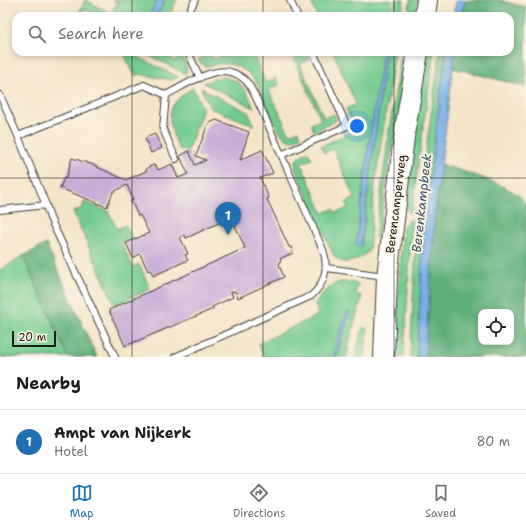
<!DOCTYPE html>
<style>
:root{--surface:#fff;--page:#f2f2f2;--text:#202124;--muted:#757577;--line:#e0e0e0;--accent:#1f6fb2}
body{margin:0;font-family:"Shantell Sans",sans-serif;background:var(--page);color:var(--text)}
.controls{position:absolute;right:12px;bottom:12px;display:grid;overflow:hidden;border-radius:8px;box-shadow:0 2px 6px #0003}
.controls button{width:36px;height:36px;display:grid;place-items:center;padding:0;border:0;border-bottom:1px solid var(--line);background:var(--surface);color:var(--text);font:20px sans-serif}
.scale{position:absolute;left:12px;bottom:10px;width:44px;box-sizing:border-box;padding-left:4px;border:2px solid #1c1c1c;border-top:0;font-size:11px;line-height:14px;white-space:nowrap;color:#1c1c1c;-webkit-text-stroke:3px #fcf5e5;paint-order:stroke}
.you{position:absolute;left:357px;top:126px;width:14px;height:14px;margin:-10px;border:3px solid #fff;border-radius:50%;background:#1a73e8;box-shadow:0 0 0 6px #1a73e833}
.badge{display:grid;place-items:center;width:26px;height:26px;border-radius:50%;background:var(--accent);color:#fff;font-size:13px;font-weight:700}
.pin{position:absolute;translate:-50% -33px;filter:drop-shadow(0 1px 2px #0008)}
.pin::after{content:'';position:absolute;top:21px;width:14px;height:12px;background:inherit;clip-path:polygon(0 0,100% 0,50% 100%)}
.list{margin:0;padding:0;list-style:none}
h2{display:flex;justify-content:space-between;align-items:center;height:52px;margin:0;padding:0 16px;font-size:17px}
h2 small{font-size:13px;font-weight:400;color:var(--muted)}
.list li{display:grid;grid-template-columns:26px 1fr auto;gap:12px;align-items:center;box-sizing:border-box;height:64px;padding:0 16px;border-top:1px solid var(--line)}
.list b{display:block;font-size:15px;white-space:nowrap}
.list p{margin:0;font-size:13px;white-space:nowrap;color:var(--muted)}
.list em{font-size:13px;font-style:normal;color:var(--muted)}
.icon{flex:none;width:22px;height:22px;fill:none;stroke:currentColor;stroke-width:2;stroke-linecap:round;stroke-linejoin:round}
.map{position:relative;flex:none;width:526px;height:357px;overflow:hidden}
.search{position:absolute;background:var(--surface);box-shadow:0 2px 6px #0003;left:12px;right:12px;top:12px;height:44px;display:flex;align-items:center;gap:10px;box-sizing:border-box;padding:0 14px;border-radius:12px;color:var(--muted);font-size:15px}
.sheet{height:116px;background:var(--surface)}
nav{display:flex;justify-content:space-around;align-items:center;box-sizing:border-box;height:56px;border-top:1px solid var(--line);background:var(--surface);font-size:11px;color:var(--muted)}
nav a{display:grid;justify-items:center;gap:2px}
nav .on{color:var(--accent)}
.map>svg:first-child{display:block}
.green{fill:#72ca90;stroke:#477356}
.forest{fill:#5dae7a;stroke:#3c654b;fill-rule:evenodd}
.water{fill:#79aee7;stroke:#4a6582}
.building{fill:#c6add7}
.lines{fill:none;stroke-linecap:round;stroke-linejoin:round}
.lane-casing{stroke:#3c3a36;stroke-width:8}
.primary-casing{stroke:#3c3a36;stroke-width:22}
.lane{stroke:#fff;stroke-width:6}
.primary{stroke:#fff;stroke-width:20}
.grid{fill:none;stroke:#1c1c1c;stroke-width:1;stroke-opacity:0.55}
.labels{text-anchor:middle;stroke-width:4;stroke-linejoin:round;paint-order:stroke}
.street-label{font-size:12px;fill:#1c1c1c;stroke:#fcf5e5}
.water-label{font-size:13px;font-style:italic;fill:#41566d;stroke:#fcf5e5}
</style>
<div class="map">
<svg width="526" height="357" viewBox="0 0 526 357">
<rect width="100%" height="100%" fill="#fcf5e5"/>
<filter id="ink" filterUnits="userSpaceOnUse"><feTurbulence type="fractalNoise" baseFrequency=".025" numOctaves="2"/><feDisplacementMap in="SourceGraphic" scale="8" xChannelSelector="R" yChannelSelector="G"/><feConvolveMatrix kernelMatrix="1 2 1 2 8 2 1 2 1" color-interpolation-filters="sRGB"/></filter>
<filter id="wash" filterUnits="userSpaceOnUse"><feTurbulence type="fractalNoise" baseFrequency=".012" numOctaves="4" result="noise"/><feDisplacementMap in="SourceGraphic" scale="16" xChannelSelector="R" yChannelSelector="G"/><feGaussianBlur stdDeviation="0.9" result="paint"/><feColorMatrix in="noise" values="0 0 0 0 0 0 0 0 0 0 0 0 0 0 0 0 0 1.4 0 .05"/><feComposite in="paint" operator="in"/></filter>
<g filter="url(#wash)">
<rect width="100%" height="100%" fill="#f4e5c9"/>
<!-- green -->
<path class="green" d="M 85,0 L 111,13 L 117,2 L 112,0 L 157,0 L 149,16 L 99,16 L 84,9 L 80,16 L 77,16 Z
M 165,0 L 177,0 L 169,16 L 157,16 Z
M 310,0 L 392,0 L 389,16 L 317,16 Z
M 395,0 L 404,0 L 401,16 L 392,16 Z
M 410,0 L 418,0 L 416,16 L 408,16 Z
M 123,52 L 128,52 L 178,77 L 172,80 L 139,74 L 135,76 Z
M 142,52 L 169,52 L 173,61 L 183,57 C 185,63 188,68 186,74 Z
M 207,52 L 210,52 L 213,59 L 224,55 L 225,58 L 237,52 L 252,52 L 266,83 L 276,78 L 279,85 L 269,90 L 289,134 L 299,130 L 301,137 L 290,141 C 271,133 267,94 253,78 C 244,67 231,62 217,64 C 213,65 209,67 205,66 C 202,65 200,62 198,60 L 208,55 Z
M 291,52 L 294,52 L 297,57 L 307,53 L 310,59 L 300,64 L 324,118 L 334,114 L 337,119 L 336,121 L 316,131 L 314,131 L 311,124 L 321,120 Z
M 333,52 L 383,52 L 370,137 L 356,244 L 361,245 L 386,52 L 395,52 L 375,183 L 369,251 C 359,260 345,268 334,256 L 299,177 C 293,163 293,158 308,152 L 312,159 L 301,163 L 323,213 L 333,209 L 336,213 L 348,208 L 346,203 L 355,198 L 333,149 L 324,153 L 321,146 L 356,130 L 346,109 L 356,104 Z
M 402,52 L 409,52 L 386,185 L 378,238 L 375,238 L 389,130 Z
M 427,52 L 434,52 L 421,143 L 412,214 L 409,213 L 406,208 L 413,139 Z
M 440,52 L 446,52 L 426,215 L 419,213 L 424,162 Z
M 220,77 C 242,78 246,91 254,108 L 204,83 Z
M 193,88 L 203,109 L 187,152 L 179,149 C 166,121 164,104 193,88 Z
M 201,88 L 248,112 L 254,125 L 210,108 Z
M 84,202 L 108,211 L 117,229 L 126,225 L 132,238 L 121,243 L 133,267 L 139,264 L 150,289 L 115,305 L 73,212 L 82,208 Z
M 410,220 L 412,220 L 404,357 L 396,357 L 399,281 L 403,227 L 405,224 Z
M 417,222 L 424,223 L 417,357 L 410,357 Z
M 23,256 L 68,357 L 0,357 L 0,270 Z
M 340,282 L 350,282 L 358,285 L 355,294 L 362,296 L 349,343 L 347,357 L 337,357 L 348,312 L 336,344 L 334,357 L 264,357 L 258,344 L 318,315 L 315,304 C 321,295 328,286 340,282 Z
M 363,327 L 368,329 L 364,357 L 355,357 Z"/>
<!-- forest -->
<path class="forest" d="M 465,0 L 499,0 L 526,7 L 526,87 L 453,68 L 455,52 L 510,52 L 510,16 L 461,16 Z
M 441,164 C 463,172 500,181 518,195 C 521,197 524,201 526,205 L 526,357 L 425,357 L 435,215 ZM 481,312 L 511,312 L 511,342 L 481,342 Z
M 46,244 L 97,357 L 68,357 L 23,256 Z"/>
<!-- water -->
<path class="water" d="M 157,0 L 165,0 L 157,16 L 149,16 Z
M 456,0 L 465,0 L 461,16 L 453,16 Z
M 383,52 L 386,52 L 361,245 L 360,247 L 356,244 L 370,137 Z
M 446,52 L 455,52 L 435,215 L 425,357 L 417,357 L 424,223 Z
M 347,312 L 349,312 L 350,313 L 339,345 L 337,357 L 334,357 L 336,344 Z"/>
<g id="blocks">
<!-- building -->
<path class="building" d="M 216,120 L 249,132 L 240,160 L 262,150 L 273,173 L 260,178 L 269,198 L 267,199 L 289,247 L 291,247 L 293,253 L 281,258 L 279,265 L 284,277 L 238,298 L 235,291 L 231,292 L 233,297 L 212,307 L 213,309 L 125,346 L 109,310 L 245,248 L 233,221 L 225,218 L 220,220 L 221,222 L 186,238 L 185,235 L 180,237 L 188,254 L 185,255 L 188,260 L 153,276 L 151,270 L 148,271 L 140,254 L 133,258 L 126,243 L 149,233 L 140,215 L 138,216 L 131,200 L 133,199 L 127,185 L 113,192 L 107,207 L 60,188 L 64,178 L 66,178 L 72,158 L 97,166 L 97,167 L 126,180 L 146,171 L 147,168 L 153,165 L 156,166 L 158,170 L 172,164 L 178,178 L 188,174 L 180,156 L 189,151 L 195,165 L 206,160 L 196,156 L 208,124 Z
M 155,134 L 162,148 L 151,153 L 145,138 Z"/>
</g>
</g>
<g filter="url(#ink)">
<use href="#blocks" fill-opacity="0" stroke="#3c3a36" stroke-width="1"/>
<g class="lines">
<defs>
<path id="lane" d="M 290,0 L 297,16
M 187,16 L 195,0
M 188,52 L 200,78
M 0,95 L 18,136
M 166,95 L 163,129 L 176,159
M 281,155 L 347,126 L 313,52
M 0,210 L 46,205
M 327,268 L 384,276
M 115,357 L 50,218 L 46,205 L 18,136 L 144,85 L 166,95 C 183,86 212,67 231,72 C 237,74 242,77 246,81 C 255,91 267,123 273,136 C 290,174 306,212 323,250 C 329,267 325,284 311,296 L 175,357"/>
<path id="primary" d="M 425,16 L 427,0
M 384,357 L 387,277 L 405,129 L 418,52"/>
</defs>
<!-- lane casing -->
<use href="#lane" class="lane-casing"/>
<!-- primary casing -->
<use href="#primary" class="primary-casing"/>
<!-- lane -->
<use href="#lane" class="lane"/>
<!-- primary -->
<use href="#primary" class="primary"/>
</g>
</g>
<!-- grid -->
<path class="grid" d="M 132,0 L 132,16M 263,0 L 263,16M 394,0 L 394,16M 132,52 L 132,357M 263,52 L 263,357M 394,52 L 394,357M 0,178 L 526,178"/>
<g class="labels">
<!-- street labels -->
<g class="street-label">
<text transform="translate(396 204) rotate(-83)" y="4">Berencamperweg</text>
</g>
<!-- water labels -->
<g class="water-label">
<text transform="translate(421 203) rotate(-84)" y="5">Berenkampbeek</text>
</g>
</g>
</svg>
<div class="controls">
<button><svg class="icon" aria-label="locate" viewBox="0 0 24 24"><circle cx="12" cy="12" r="6"/><path d="M12 2v4M12 18v4M2 12h4M18 12h4"/></svg></button>
</div>
<div class="scale">20 m</div>
<div class="you"></div>
<div class="pin badge" style="left:228px;top:235px">1</div>
<div class="search"><svg class="icon" aria-label="search" viewBox="0 0 24 24"><circle cx="10" cy="10" r="6"/><path d="M15 15l6 6"/></svg>Search here</div>
</div>
<section class="sheet">
<h2>Nearby<small></small></h2>
<ul class="list">
<li><span class="badge">1</span><div><b>Ampt van Nijkerk</b><p>Hotel</p></div><em>80 m</em></li>
</ul>
</section>
<nav>
<a class="on"><svg class="icon" aria-label="map" viewBox="0 0 24 24"><path d="M3 6l6-2 6 2 6-2v14l-6 2-6-2-6 2zM9 4v14M15 6v14"/></svg>Map</a>
<a><svg class="icon" aria-label="directions" viewBox="0 0 24 24"><path d="M12 3l9 9-9 9-9-9zM9 14v-3h6M13 9l2 2-2 2"/></svg>Directions</a>
<a><svg class="icon" aria-label="saved" viewBox="0 0 24 24"><path d="M7 4h10v16l-5-4-5 4z"/></svg>Saved</a>
</nav>
